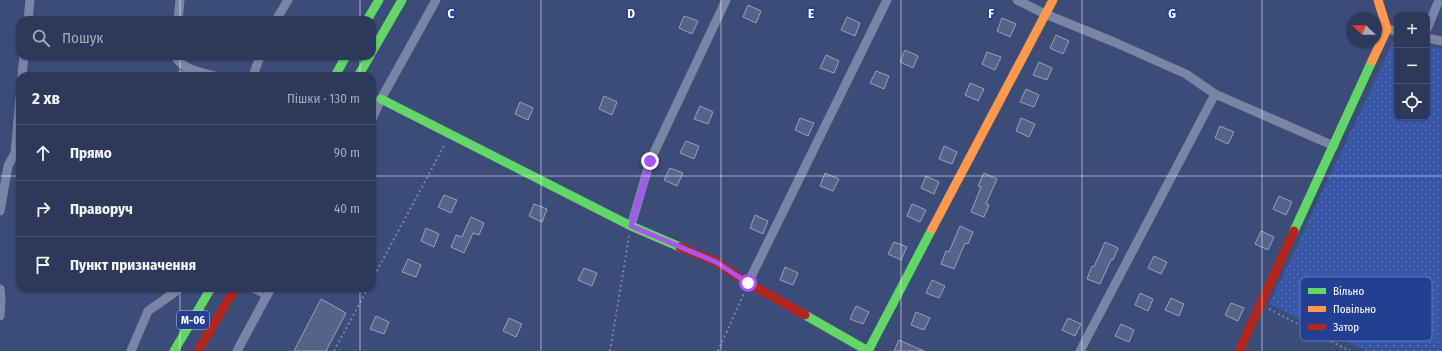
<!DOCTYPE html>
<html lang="uk">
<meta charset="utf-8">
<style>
:root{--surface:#2c395b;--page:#344061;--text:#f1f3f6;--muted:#a6acbb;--line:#485371}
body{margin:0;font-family:"Fira Sans Condensed",sans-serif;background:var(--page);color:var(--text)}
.controls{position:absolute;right:12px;top:12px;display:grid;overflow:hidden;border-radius:8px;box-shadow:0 1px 3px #0004}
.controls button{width:36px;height:36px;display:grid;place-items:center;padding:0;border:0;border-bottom:1px solid var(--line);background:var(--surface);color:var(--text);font:20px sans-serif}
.compass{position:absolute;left:1346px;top:12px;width:36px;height:36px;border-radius:50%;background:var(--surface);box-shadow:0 1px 3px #0004;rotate:292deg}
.stop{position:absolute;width:12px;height:12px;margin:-9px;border:3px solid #a855f7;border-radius:50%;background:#fff}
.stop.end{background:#a855f7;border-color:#fff;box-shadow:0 1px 4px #0008}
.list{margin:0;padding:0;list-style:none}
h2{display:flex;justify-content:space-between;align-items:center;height:52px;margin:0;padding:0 16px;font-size:17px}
h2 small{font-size:13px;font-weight:400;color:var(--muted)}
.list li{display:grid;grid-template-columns:26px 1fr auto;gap:12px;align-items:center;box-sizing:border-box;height:56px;padding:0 16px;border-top:1px solid var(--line)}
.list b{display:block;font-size:15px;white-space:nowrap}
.list em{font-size:13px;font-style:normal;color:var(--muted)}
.icon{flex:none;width:22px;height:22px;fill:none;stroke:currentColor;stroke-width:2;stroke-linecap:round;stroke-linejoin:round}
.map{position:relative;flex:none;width:1442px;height:351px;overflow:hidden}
.search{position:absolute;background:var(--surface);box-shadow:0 1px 3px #0004;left:16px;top:16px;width:360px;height:44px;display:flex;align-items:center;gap:10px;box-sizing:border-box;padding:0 14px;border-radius:12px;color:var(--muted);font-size:15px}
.panel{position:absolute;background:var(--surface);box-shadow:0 1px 3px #0004;left:16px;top:72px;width:360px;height:220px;border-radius:12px}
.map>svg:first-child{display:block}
.garden{fill:url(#garden-dots)}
.building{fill:#556387;stroke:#97a1ba}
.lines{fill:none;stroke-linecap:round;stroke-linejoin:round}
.path{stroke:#7985a4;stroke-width:2;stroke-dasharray:2 3;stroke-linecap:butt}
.lane{stroke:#7985a4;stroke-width:4.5}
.street{stroke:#7985a4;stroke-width:9}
.fast{stroke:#63d668;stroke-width:9}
.slow{stroke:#ff974d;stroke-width:9}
.jam{stroke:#b3261e;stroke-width:9}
.route{stroke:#a855f7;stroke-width:5}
.grid{fill:none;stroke:#fff;stroke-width:1;stroke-opacity:0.55}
.labels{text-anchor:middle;stroke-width:3.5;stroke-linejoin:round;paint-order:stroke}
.shield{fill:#223f92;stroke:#bdc5de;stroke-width:1}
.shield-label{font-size:11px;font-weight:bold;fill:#fff}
.key{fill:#223f92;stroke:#6479b3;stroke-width:1}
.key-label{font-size:11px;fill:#fff}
.grid-label{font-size:13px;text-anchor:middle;font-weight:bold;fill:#fff;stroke:#223f92;stroke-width:3.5;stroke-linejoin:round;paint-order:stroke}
</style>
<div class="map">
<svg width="1442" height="351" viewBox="0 0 1442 351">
<defs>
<pattern id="garden-dots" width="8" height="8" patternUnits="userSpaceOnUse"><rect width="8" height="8" fill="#3756a8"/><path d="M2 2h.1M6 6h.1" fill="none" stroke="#556fb5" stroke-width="1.8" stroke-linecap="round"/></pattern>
</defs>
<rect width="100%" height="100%" fill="#3b4c79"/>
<!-- garden -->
<path class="garden" d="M 1395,38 L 1397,39 L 1397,117 L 1427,117 L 1427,45 L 1442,49 L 1442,351 L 1367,351 L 1269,304 Z"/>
<!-- building -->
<path class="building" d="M 748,5 L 761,11 L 756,23 L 743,17 Z
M 684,16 L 698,21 L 692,34 L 679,28 Z
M 847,17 L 860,23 L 855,36 L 841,30 Z
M 1002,18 L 1016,24 L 1010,37 L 997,31 Z
M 1056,35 L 1069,41 L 1063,54 L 1050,48 Z
M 905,50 L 918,56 L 913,68 L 900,62 Z
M 987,52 L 1001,57 L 995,70 L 982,64 Z
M 826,55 L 839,61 L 834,73 L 820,68 Z
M 1039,62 L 1052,68 L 1047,80 L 1033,75 Z
M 876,71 L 889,76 L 884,89 L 870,83 Z
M 970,83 L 984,89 L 978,101 L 965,95 Z
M 1026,89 L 1039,95 L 1034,107 L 1020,102 Z
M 604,96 L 617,102 L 612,115 L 599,109 Z
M 520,102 L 533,108 L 528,120 L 515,114 Z
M 700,106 L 713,112 L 708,124 L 694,119 Z
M 800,118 L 814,123 L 808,136 L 795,130 Z
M 1021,118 L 1035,124 L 1029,137 L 1016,131 Z
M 1220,126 L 1234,132 L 1228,144 L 1215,138 Z
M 686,141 L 699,146 L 694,159 L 680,153 Z
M 944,146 L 957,152 L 952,164 L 939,159 Z
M 670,168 L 683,173 L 677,186 L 664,180 Z
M 825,173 L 839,179 L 833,191 L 820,186 Z
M 984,173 L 997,179 L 986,204 L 989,205 L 984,217 L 971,212 L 981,187 L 978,186 Z
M 926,176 L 939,182 L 934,194 L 921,188 Z
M 444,195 L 457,200 L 451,213 L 438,207 Z
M 1279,196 L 1292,202 L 1286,215 L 1273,209 Z
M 534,204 L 547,209 L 542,222 L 529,216 Z
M 912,204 L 926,210 L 920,222 L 907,216 Z
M 755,215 L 768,221 L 763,234 L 750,228 Z
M 471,217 L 484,223 L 479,235 L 473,233 L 464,253 L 451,247 L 456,235 L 462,237 Z
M 960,226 L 973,232 L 968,244 L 965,243 L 954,269 L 941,264 L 946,251 L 949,252 Z
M 426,228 L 439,234 L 434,247 L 421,241 Z
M 1261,231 L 1274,237 L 1268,250 L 1255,244 Z
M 894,242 L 907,247 L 901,260 L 888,254 Z
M 1105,242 L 1118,248 L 1113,260 L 1111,260 L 1100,284 L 1087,279 L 1092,266 L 1094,267 Z
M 1154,256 L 1167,262 L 1161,274 L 1148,268 Z
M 408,259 L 421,265 L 416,277 L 402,272 Z
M 785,267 L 798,273 L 793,285 L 780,280 Z
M 584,268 L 597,273 L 592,286 L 578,280 Z
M 932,280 L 945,286 L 939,298 L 926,293 Z
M 1140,293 L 1153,299 L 1148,311 L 1135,305 Z
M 1171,298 L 1184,304 L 1179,316 L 1165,310 Z
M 321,299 L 346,313 L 326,351 L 294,351 Z
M 1231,303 L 1244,308 L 1238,321 L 1225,315 Z
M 856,306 L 869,312 L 863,324 L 850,319 Z
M 916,312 L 930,318 L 924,330 L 911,325 Z
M 376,316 L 389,322 L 384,334 L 370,329 Z
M 509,318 L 522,324 L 516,337 L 503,331 Z
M 1068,318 L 1081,324 L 1075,336 L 1062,330 Z
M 1121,324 L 1134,330 L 1129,342 L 1115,336 Z
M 899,340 L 924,351 L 894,351 Z"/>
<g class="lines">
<!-- path -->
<path class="path" d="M 372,280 L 445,144
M 1269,309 L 1350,351
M 334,351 L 368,288
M 610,351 L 629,236
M 718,351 L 744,293"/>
<!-- lane -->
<path class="lane" d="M 249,288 L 266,297"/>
<!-- street -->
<path class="street" d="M 1017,0 L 1045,14 L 1114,42 L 1186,74 L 1215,94 L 1334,146
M 28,20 L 30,0
M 178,20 L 180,0
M 276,20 L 288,0
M 1387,29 L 1397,31
M 1427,29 L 1439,0
M 1427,38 L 1442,41
M 175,56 C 183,70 200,72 215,76
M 22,76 L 24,56
M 179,76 L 195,71
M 253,76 L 260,56
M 372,119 L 381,99 L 436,0
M 0,211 L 8,166 L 15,153 L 20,98
M 631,226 L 650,161 L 726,0
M 748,283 L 887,0
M 0,289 L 1,300 L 0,316
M 131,351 L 148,311 L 175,292 L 178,288
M 237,351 L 271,288
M 1080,351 L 1215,94"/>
<!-- fast -->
<path class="fast" d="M 367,20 L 379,0
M 372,52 L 402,0
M 335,76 L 346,56
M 358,76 L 370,56
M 381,99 L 631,226 L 680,247
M 1294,231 L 1372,61
M 805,315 L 868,351 L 932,229
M 174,351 L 211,288"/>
<!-- slow -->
<path class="slow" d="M 1372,61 L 1387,29 L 1378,0
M 932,229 L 1053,0"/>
<!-- jam -->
<path class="jam" d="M 680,247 L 716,262 L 748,283 L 805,315
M 198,351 L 235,288
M 1239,351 L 1294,231"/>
</g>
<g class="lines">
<!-- route -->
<path class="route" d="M 650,161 L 631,226 L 716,262 L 748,283"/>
</g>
<!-- grid -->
<path class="grid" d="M 180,0 L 180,20M 360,0 L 360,20M 541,0 L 541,351M 721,0 L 721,351M 901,0 L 901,351M 1082,0 L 1082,351M 1262,0 L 1262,351M 180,56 L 180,76M 360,56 L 360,76M 0,176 L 20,176M 372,176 L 1442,176M 180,288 L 180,351M 360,288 L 360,351"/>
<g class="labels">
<!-- shield labels -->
<rect class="shield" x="177" y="311" width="32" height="18" rx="3"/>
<g class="shield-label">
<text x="193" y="324">М-06</text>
</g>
</g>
<!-- legend -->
<rect x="1300" y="277" width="132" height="64" rx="6" class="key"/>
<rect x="1308" y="288" width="18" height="6" fill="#63d668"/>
<rect x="1308" y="306" width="18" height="6" fill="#ff974d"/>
<rect x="1308" y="324" width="18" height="6" fill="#b3261e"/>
<g class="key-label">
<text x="1333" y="295">Вільно</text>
<text x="1333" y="313">Повільно</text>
<text x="1333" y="331">Затор</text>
</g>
<g class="grid-label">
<text x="451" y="18">C</text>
<text x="631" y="18">D</text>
<text x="811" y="18">E</text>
<text x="991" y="18">F</text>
<text x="1172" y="18">G</text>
</g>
</svg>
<div class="controls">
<button>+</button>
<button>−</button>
<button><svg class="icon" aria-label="locate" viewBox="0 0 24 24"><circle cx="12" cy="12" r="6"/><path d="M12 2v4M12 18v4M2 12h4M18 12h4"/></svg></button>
</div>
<svg class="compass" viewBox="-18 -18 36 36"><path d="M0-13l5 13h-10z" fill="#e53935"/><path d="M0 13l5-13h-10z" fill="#a6acbb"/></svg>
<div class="stop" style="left:748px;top:283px"></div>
<div class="stop end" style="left:650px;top:161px"></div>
<div class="search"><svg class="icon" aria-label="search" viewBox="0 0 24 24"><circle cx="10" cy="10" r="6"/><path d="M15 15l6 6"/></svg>Пошук</div>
<section class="panel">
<h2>2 хв<small>Пішки · 130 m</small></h2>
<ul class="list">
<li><svg class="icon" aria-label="ahead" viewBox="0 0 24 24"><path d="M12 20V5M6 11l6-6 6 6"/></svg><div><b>Прямо</b></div><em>90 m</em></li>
<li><svg class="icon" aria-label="right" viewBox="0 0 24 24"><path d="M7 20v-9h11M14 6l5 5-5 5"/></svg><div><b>Праворуч</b></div><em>40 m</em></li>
<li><svg class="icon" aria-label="arrive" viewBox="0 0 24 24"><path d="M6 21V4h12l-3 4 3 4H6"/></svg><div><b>Пункт призначення</b></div></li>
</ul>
</section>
</div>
